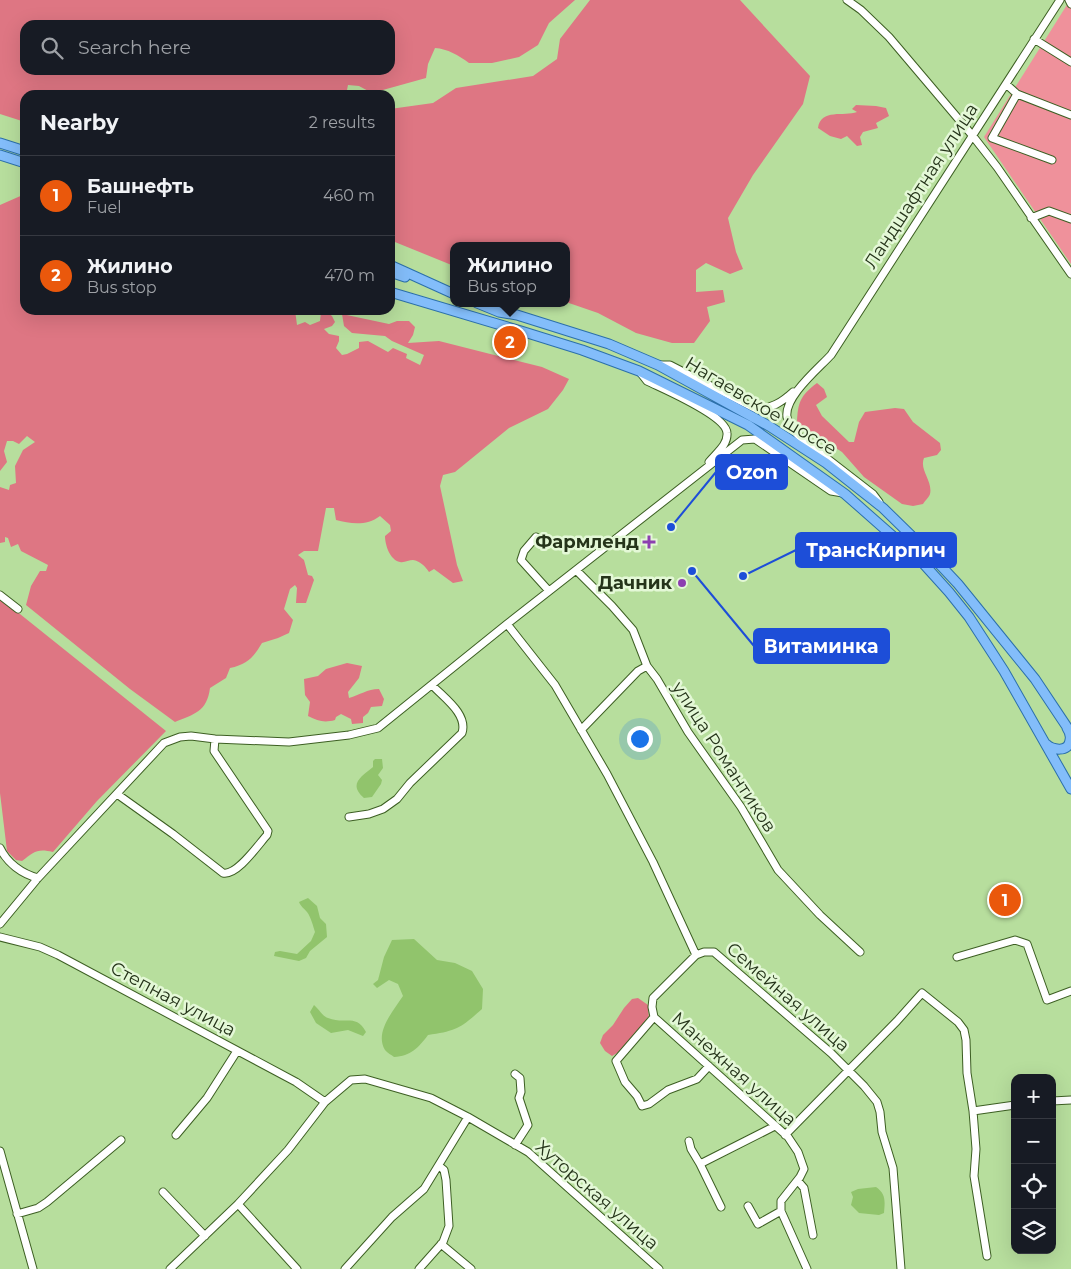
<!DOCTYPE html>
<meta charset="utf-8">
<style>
:root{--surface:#171b24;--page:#20242c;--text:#f1f3f6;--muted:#9ea1a6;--line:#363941;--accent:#ea580c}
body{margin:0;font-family:Montserrat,sans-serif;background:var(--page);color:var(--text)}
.controls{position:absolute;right:15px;bottom:15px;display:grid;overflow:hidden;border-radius:10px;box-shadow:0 5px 20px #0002}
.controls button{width:45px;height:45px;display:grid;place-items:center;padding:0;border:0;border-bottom:1px solid var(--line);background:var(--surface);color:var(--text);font:25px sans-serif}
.you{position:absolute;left:639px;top:738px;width:18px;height:18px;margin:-12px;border:4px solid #fff;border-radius:50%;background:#1a73e8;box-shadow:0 0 0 8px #1a73e833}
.badge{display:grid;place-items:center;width:32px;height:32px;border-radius:50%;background:var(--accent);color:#fff;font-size:16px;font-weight:700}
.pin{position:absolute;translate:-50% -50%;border:2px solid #fff;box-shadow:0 1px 5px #0006}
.popup{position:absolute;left:450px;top:242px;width:120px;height:65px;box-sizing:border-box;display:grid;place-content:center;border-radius:10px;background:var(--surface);filter:drop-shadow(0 1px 4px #0005);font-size:16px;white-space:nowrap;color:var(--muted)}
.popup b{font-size:19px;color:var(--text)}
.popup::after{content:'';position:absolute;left:50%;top:100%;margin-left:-10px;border:10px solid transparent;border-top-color:var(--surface)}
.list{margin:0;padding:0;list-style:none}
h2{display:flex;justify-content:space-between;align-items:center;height:65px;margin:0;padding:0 20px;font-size:21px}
h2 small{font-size:16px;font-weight:400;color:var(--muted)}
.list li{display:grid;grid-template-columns:32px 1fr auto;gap:15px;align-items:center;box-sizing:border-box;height:80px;padding:0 20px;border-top:1px solid var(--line)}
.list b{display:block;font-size:19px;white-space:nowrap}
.list p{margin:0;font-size:16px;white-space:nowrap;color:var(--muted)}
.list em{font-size:16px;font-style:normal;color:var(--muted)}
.icon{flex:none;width:28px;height:28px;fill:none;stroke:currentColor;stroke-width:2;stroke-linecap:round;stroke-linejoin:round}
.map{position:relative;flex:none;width:1071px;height:1269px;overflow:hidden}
.search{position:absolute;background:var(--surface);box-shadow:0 5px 20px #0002;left:20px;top:20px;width:375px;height:55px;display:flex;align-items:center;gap:12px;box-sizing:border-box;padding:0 18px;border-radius:15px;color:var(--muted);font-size:19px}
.panel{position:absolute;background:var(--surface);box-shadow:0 5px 20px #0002;left:20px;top:90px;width:375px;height:225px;border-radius:15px}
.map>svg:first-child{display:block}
.green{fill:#ef919b}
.forest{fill:#de7683;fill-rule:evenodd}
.water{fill:#91c46c}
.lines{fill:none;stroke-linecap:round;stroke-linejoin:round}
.minor-casing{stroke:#3d5f23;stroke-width:9}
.major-casing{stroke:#2c70aa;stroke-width:11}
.minor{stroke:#fff;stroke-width:7}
.major{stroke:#83bdfa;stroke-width:9}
.poi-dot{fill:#8c3fb0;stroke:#e4f8d7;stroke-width:2}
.labels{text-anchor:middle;stroke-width:5;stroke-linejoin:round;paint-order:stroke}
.street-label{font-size:18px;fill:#25341a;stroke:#e4f8d7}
.poi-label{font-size:18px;font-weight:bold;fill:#25341a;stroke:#e4f8d7;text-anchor:end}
.leader{fill:none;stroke:#1d4ed8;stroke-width:2}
.callout-dot{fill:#1d4ed8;stroke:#e4f8d7;stroke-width:2}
.callout{fill:#1d4ed8;stroke:#1d4ed8;stroke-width:2}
.callout-label{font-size:19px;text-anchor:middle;font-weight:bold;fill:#fff}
</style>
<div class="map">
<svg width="1071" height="1269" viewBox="0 0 1071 1269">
<rect width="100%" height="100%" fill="#b7de9d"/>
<!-- green -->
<path class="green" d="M 1070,0 L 1071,0 L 1071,264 L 984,137 Z"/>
<!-- forest -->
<path class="forest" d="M 0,0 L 575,0 L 549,23 L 538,45 L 519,57 L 492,63 L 469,63 C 458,55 448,49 435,48 L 428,64 L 426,78 L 372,93 L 359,86 L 348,85 L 346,95 L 25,95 L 25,122 L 0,114 ZM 25,25 L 390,25 L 390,70 L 25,70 Z
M 590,0 L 740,0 L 810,76 L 803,104 L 753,175 L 728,218 L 736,252 L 743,269 L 730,274 L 706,263 L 696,270 L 696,292 L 723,290 L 725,302 L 707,307 L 710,321 L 694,343 L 672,343 L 636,333 L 598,313 L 566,302 L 566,246 L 454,246 L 454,266 L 390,240 L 390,109 L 433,103 L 456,88 L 533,76 L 557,59 L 560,39 Z
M 856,105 L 876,106 L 886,108 L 889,116 L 876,123 L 878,128 L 863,132 L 860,137 L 862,145 L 857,146 L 847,136 L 841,139 L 830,136 L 818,128 C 821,108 844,117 857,112 L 852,109 Z
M 25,194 L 25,310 L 295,310 L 297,325 L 305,322 L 310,325 L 320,321 L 321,312 L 325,311 L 332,316 L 335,322 L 332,326 L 324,329 L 329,334 L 339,336 L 339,341 L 336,348 L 342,355 L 347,354 L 359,348 L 359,342 L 368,341 L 388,352 L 393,348 L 407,354 L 406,358 L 420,365 L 424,355 L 392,341 L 385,336 L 352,333 L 344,326 L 342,314 L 389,324 L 397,321 L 409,321 L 415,327 L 413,335 L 408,343 L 439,341 L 542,367 L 569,379 L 563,390 L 548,409 L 509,428 L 455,472 L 443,475 L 440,486 L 457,565 L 463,581 L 453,583 L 434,569 L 429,572 C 425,566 420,561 413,560 C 409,560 404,563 400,562 C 390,560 385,545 385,536 L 391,531 L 390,525 L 380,516 C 367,526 351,524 336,520 L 334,508 L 326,508 L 318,551 L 304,551 L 298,555 L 304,560 L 308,575 L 312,576 L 314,580 L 306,603 L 296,603 L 297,588 L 295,585 L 290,589 L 284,609 L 293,620 L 289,633 L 278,638 L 262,643 C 253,658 247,664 230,668 L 226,678 L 210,688 C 207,712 194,714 175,722 L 130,689 L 26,605 L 31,586 L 40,571 L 46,571 L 48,565 L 21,551 L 18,544 L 11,547 L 8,538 L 5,537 L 5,542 L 0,543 L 0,487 L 9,490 L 10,485 L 16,483 L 15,466 L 23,450 L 35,442 L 27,436 L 19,444 L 13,441 L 7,441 L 4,451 L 7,462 L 0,471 L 0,205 Z
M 817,383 L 824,389 L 827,397 L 816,405 L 822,416 L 849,442 L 854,442 L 859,422 L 865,412 L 895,408 L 904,409 L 913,422 L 940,443 L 941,450 L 937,455 L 924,458 C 919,470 933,481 930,494 C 929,497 925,501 923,504 L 913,506 L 902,504 L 864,477 L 842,452 L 797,423 C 798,402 800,396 817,383 Z
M 0,598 L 166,731 L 97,801 L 53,852 C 37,848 34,852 22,861 L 16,860 L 7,851 L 0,793 Z
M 347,663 L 362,666 L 359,678 L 348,692 L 349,698 C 360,695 367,689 379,689 L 384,699 L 382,706 L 371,707 L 368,713 L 363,717 L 363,723 L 352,724 L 351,719 L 341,714 L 336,717 L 335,720 C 324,723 318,721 308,716 L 310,702 L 305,695 L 304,679 L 318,676 L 326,669 Z
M 638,998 L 648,1005 L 649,1020 L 617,1053 L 612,1056 L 605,1051 L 600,1043 L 603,1035 L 613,1025 L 624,1008 L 632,999 Z"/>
<!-- water -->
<path class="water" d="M 375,759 L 382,759 L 383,768 L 378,775 L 382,780 L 381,784 L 372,797 L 364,798 C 348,784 361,777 373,767 L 373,761 Z
M 308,898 L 317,906 L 320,918 L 326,924 L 327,937 L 310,951 L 306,958 L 299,961 L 274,956 L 275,952 L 280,951 L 297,954 L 311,941 L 315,932 C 313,926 311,917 307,912 C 304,908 301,907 299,902 Z
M 414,939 L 437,960 L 455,963 L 472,971 L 483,989 L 482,1009 C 461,1028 456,1031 428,1035 C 418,1048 411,1056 394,1057 C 392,1055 387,1053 385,1050 C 374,1032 394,1010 403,996 L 398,984 L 389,980 L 377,988 L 373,984 L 378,980 L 384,957 L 392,940 Z
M 314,1005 C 319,1009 322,1016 328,1018 C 345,1025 356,1013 366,1032 L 363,1036 L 348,1030 L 331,1033 L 316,1023 L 310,1012 Z
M 876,1187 C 886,1194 885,1201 884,1213 L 879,1215 L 859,1213 L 851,1205 L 853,1197 L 851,1192 L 858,1189 Z"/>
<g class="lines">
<defs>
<path id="minor" d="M 847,0 L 861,10 L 889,37 L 972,135 L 997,167 L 1071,274
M 1069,0 L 1071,4
M 1034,39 L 1071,62
M 1006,84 L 1017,94 L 1071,115
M 1017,94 L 992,138 L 1052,160
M 1031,218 L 1049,211 L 1071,219
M 659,365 L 670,365 L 756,409 C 771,409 782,402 793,392
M 640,372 L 647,381 C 663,389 726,415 727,433 C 728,445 716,453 709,462
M 879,502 L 873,494 L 802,439 C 795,432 789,427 787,417 C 784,397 818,369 831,355 L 1060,0
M 536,537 L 524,551 L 521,560 L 549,591
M 576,570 L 612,606 L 633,630 L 647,666 L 657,679 L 688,732 L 741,807 L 778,870 L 820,915 L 860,952
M 0,595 L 18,609
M 507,624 L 555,685 L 607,774 L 653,862 L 696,955 L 704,952 L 714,952 L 831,1053 L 864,1086 L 877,1102 L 880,1112 L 882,1132 L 893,1168 L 901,1269
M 581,730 L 638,671 L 647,666
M 117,794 L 173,834 L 223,873 C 237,876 258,845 267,835 L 268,831 L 214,751 L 215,739
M 349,817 L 369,814 L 383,809 L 397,799 L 410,783 L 462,733 C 468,714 444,698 432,685
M 0,848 C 7,863 22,874 38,878
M 0,924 L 38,878 L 164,743 L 180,737 L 191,736 L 215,739 L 289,742 L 349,735 L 378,728 L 507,624 L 742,440 L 755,439 L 831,491 L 843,493
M 0,937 L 40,947 L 58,955 L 296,1082 L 325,1102
M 696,955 L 653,998 L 652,1007 L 654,1017 L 788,1137 L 798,1152 L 804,1169 L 800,1177 L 781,1201 L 781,1211 L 807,1269
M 957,957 L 1015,940 L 1027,944 L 1047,1000 L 1071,991
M 654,1017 L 616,1061 L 625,1082 L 637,1096 L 642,1106 L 649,1104 L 668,1090 L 697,1079 L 709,1066
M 515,1074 L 520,1078 L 521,1092 L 519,1098 L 528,1125 L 515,1145
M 1052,1101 L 1071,1100
M 973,1111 L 1015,1105
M 176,1135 L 207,1098 L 237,1051
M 785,1135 L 897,1021 L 922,993 L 958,1022 L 964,1030 L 966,1040 L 967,1073 L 973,1111 L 976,1149 L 974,1176 L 987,1256
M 689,1141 L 691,1149 L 700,1164
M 0,1151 L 33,1269
M 798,1181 L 804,1188 L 813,1235
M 163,1192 L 205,1236
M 238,1204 L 297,1269
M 748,1206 L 758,1224 L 781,1211
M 721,1207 L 700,1164 L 775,1126
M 17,1214 L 38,1208 L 47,1202 L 121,1140
M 441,1244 L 471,1269
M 170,1269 L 238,1204 L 288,1150 L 325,1102 L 351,1080 L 365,1079 L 431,1098 L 468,1117 L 528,1152 L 659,1269
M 345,1269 L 392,1217 L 424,1189 L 468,1117
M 419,1269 L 443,1242 L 449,1226 L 446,1180 L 444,1170 L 439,1166"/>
<path id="major" d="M 0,143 L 25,151
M 0,155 L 25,163
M 390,265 L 454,294
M 390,272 L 405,277
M 390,292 L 521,331 L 582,350 L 639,371 L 748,425 L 845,494 L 921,561 L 949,592 L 969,617 L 1004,671 L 1071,789
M 477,303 L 499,312 L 517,315 L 609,344 L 658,365 L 769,426 L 826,463 L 883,508 L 928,552 L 958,584 L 1035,679 L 1071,733
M 1046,744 C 1052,750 1069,753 1070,740 C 1071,736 1069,731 1067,728"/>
</defs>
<!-- minor casing -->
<use href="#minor" class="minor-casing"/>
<!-- major casing -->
<use href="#major" class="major-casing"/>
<!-- minor -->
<use href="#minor" class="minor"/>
<!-- major -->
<use href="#major" class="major"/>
</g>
<!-- markers -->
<g class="poi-dot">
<path d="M646.5 534.5h5v5h5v5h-5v5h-5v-5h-5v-5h5z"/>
<circle cx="682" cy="583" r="5"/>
</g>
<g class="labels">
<!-- street labels -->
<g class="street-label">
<text transform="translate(921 186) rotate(-57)" y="6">Ландшафтная улица</text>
<text transform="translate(761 406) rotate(31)" y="6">Нагаевское шоссе</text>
<text transform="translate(724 757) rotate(57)" y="6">улица Романтиков</text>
<text transform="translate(788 997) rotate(41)" y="6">Семейная улица</text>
<text transform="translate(173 999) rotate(28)" y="6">Степная улица</text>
<text transform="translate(734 1069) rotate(42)" y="6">Манежная улица</text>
<text transform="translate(597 1195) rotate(41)" y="6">Хуторская улица</text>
</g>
<!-- poi labels -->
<g class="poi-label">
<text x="639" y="548">Фармленд</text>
<text x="672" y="589">Дачник</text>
</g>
</g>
<!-- callouts -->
<path class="leader" d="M671 527L716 472M743 576L796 550M692 571L754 646"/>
<g class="callout-dot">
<circle cx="671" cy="527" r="5"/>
<circle cx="743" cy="576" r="5"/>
<circle cx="692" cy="571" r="5"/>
</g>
<g class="callout">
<rect x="716" y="455" width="71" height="34" rx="5"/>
<rect x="796" y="533" width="160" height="34" rx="5"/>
<rect x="754" y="629" width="135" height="34" rx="5"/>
</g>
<g class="callout-label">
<text x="752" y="479">Ozon</text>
<text x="876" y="557">ТрансКирпич</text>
<text x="821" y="653">Витаминка</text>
</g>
</svg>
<div class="controls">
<button>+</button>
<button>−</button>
<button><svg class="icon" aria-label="locate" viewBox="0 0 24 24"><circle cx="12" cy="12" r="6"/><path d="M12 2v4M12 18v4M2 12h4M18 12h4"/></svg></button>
<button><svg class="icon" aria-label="layers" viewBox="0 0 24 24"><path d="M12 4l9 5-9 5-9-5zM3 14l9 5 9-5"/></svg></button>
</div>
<div class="you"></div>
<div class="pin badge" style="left:1005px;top:900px">1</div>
<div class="pin badge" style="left:510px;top:342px">2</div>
<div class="popup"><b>Жилино</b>Bus stop</div>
<div class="search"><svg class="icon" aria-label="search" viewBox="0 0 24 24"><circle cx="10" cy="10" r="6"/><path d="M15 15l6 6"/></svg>Search here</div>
<section class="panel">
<h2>Nearby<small>2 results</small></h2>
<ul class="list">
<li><span class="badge">1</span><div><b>Башнефть</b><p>Fuel</p></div><em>460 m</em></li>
<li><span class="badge">2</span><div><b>Жилино</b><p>Bus stop</p></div><em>470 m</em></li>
</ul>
</section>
</div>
